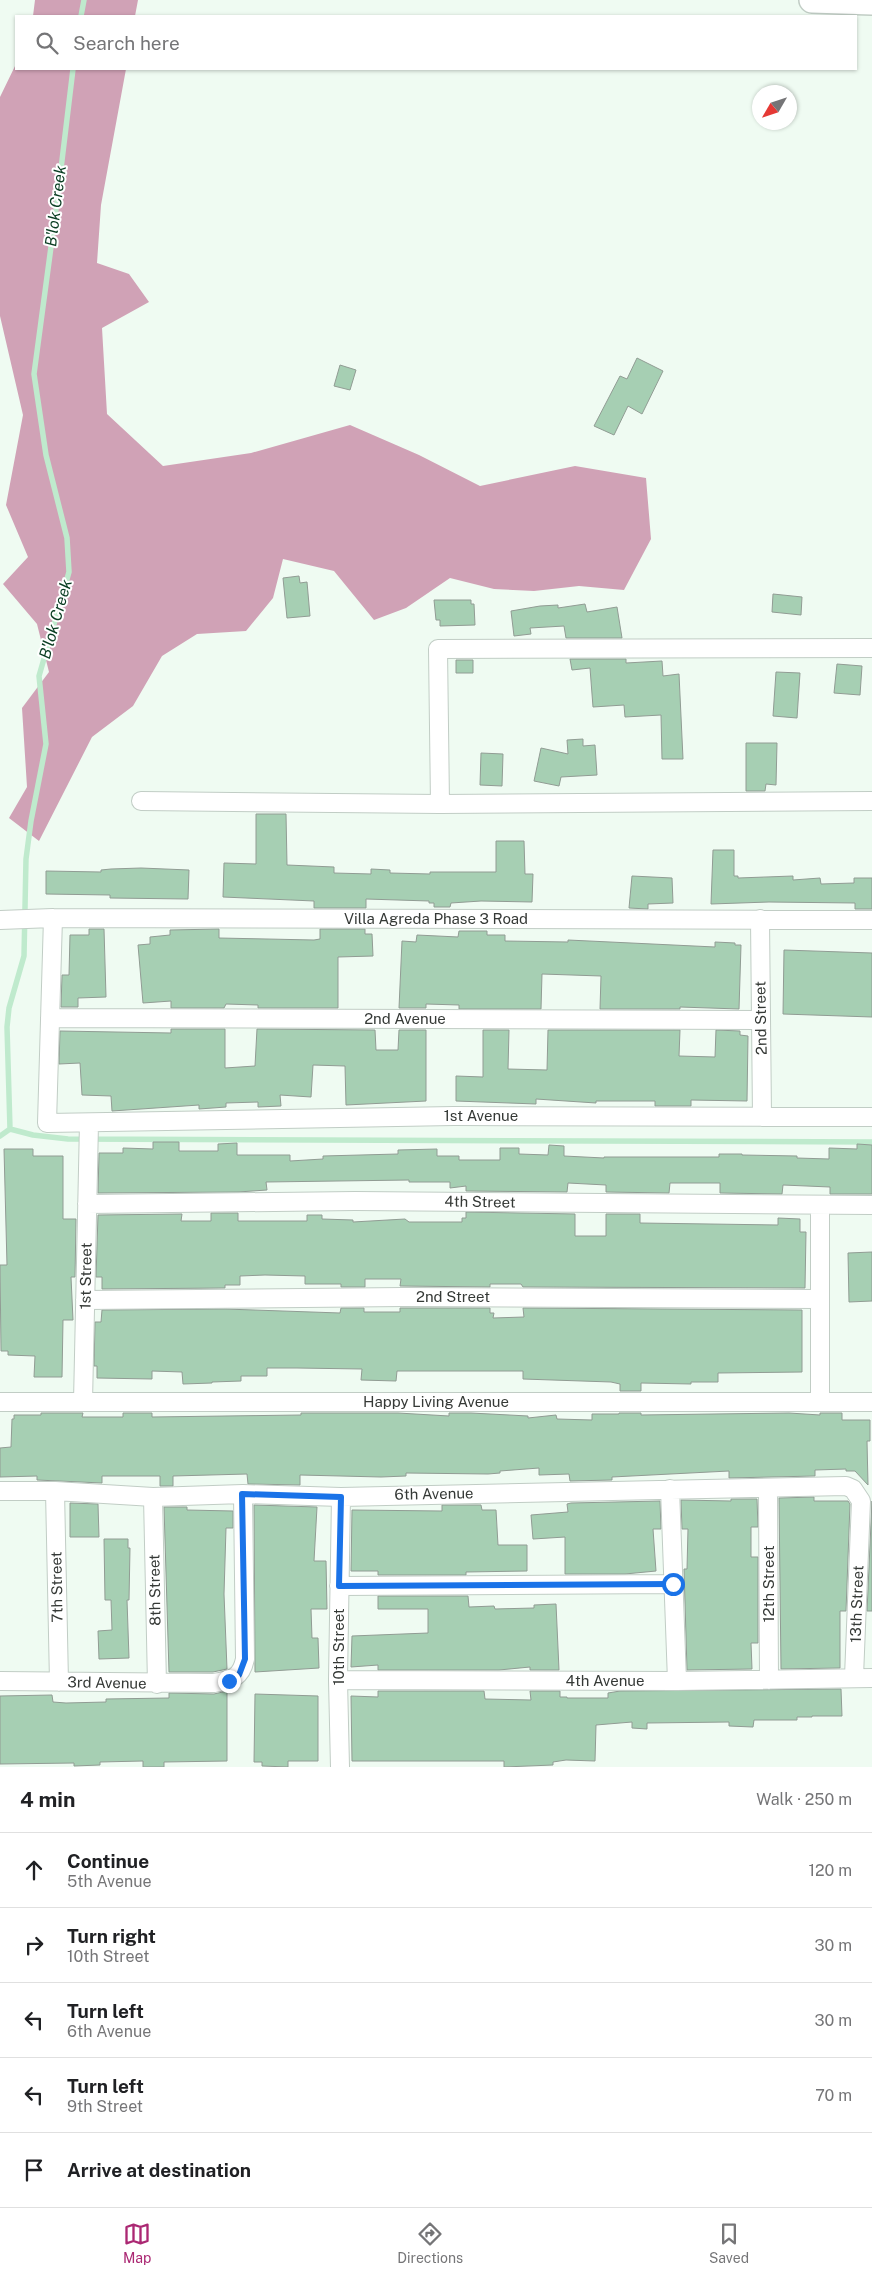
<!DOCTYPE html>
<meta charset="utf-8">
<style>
:root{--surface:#fff;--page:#f2f2f2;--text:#202124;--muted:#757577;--line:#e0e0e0;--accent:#ab2873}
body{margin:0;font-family:"Public Sans",sans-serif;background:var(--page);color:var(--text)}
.compass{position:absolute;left:752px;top:85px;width:45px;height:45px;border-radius:50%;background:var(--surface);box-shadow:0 1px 4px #0004;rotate:231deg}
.stop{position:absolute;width:15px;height:15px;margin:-11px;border:4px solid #1a73e8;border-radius:50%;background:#fff}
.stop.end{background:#1a73e8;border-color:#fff;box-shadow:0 1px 5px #0008}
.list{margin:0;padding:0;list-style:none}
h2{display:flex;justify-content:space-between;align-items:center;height:65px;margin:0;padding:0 20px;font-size:21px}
h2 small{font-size:16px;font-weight:400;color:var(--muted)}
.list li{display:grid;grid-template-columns:32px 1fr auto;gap:15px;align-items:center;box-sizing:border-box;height:75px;padding:0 20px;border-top:1px solid var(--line)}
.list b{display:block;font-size:19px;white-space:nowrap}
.list p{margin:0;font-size:16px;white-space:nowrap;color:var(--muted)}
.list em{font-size:16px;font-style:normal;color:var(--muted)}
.icon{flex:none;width:28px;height:28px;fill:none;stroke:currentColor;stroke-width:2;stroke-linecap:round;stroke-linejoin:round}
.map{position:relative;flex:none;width:872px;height:1767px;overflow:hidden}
.search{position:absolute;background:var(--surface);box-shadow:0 1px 4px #0004;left:15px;right:15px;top:15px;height:55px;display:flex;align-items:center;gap:12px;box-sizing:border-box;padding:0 18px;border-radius:0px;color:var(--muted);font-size:19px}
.sheet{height:440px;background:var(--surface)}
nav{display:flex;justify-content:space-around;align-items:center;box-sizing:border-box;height:70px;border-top:1px solid var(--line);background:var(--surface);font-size:14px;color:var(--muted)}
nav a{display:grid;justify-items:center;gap:2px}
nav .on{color:var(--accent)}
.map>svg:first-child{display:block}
.forest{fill:#d0a2b6}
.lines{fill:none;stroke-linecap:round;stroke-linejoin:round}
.stream{stroke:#bfeacd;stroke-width:5.5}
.building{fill:#a6cfb3;stroke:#919c94}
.street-casing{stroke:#c1cdc5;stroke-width:20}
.secondary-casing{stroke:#c1cdc5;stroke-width:28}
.street{stroke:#fff;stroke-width:18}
.secondary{stroke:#fff;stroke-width:25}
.route{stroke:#1a73e8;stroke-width:6}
.labels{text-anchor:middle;stroke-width:4;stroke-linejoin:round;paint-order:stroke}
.street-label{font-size:15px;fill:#353936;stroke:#fff}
.water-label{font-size:16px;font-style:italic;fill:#093d22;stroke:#fff}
</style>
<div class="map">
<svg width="872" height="1767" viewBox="0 0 872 1767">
<rect width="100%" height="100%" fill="#effbf2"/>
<!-- forest -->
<path class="forest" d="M 35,0 L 138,0 L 135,16 L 33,16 Z
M 16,64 L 16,69 L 126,69 L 101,205 L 97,263 L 129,274 L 149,302 L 102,328 L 107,414 L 163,466 L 251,453 L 350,425 L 419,455 L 480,486 L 575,466 L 646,478 L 651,539 L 624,590 L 579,586 L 534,591 L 494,589 L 450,578 L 406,608 L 374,620 L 334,571 L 283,559 L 273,598 L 246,631 L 197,634 L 162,656 L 133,706 L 92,737 L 39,841 L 9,818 L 27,787 L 22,708 L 49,672 L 37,624 L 3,584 L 28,557 L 6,505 L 23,415 L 0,316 L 0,97 Z"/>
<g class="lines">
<!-- stream -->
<path class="stream" d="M 81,16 L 84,0
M 10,1129 L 7,1027 L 9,1008 L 24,956 L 26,859 L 31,821 L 46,744 L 39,676 L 69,572 L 67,538 L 46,455 L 34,374 L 57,202 L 73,69
M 10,1129 L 33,1135 L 68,1139 L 872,1142
M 0,1136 L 10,1129"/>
</g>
<!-- building -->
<path class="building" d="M 637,358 L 663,371 L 642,414 L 628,406 L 614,435 L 594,426 L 620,376 L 627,379 Z
M 340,365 L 356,370 L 350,390 L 334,386 Z
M 299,576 L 300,583 L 307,582 L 310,616 L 287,618 L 283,578 Z
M 773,594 L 802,597 L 801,615 L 772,612 Z
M 434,600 L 471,600 L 471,604 L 474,604 L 475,625 L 440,626 L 440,620 L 436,620 Z
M 585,604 L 587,612 L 617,607 L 622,638 L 566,638 L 564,626 L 530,628 L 531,634 L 514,636 L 511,611 L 540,606 L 558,605 L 558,608 Z
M 570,659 L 626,659 L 626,663 L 662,661 L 663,676 L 679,674 L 683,759 L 662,759 L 661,715 L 625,717 L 624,705 L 593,707 L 590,668 L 572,670 Z
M 456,660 L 473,660 L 473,673 L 456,673 Z
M 837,664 L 862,666 L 860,695 L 834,693 Z
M 776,672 L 800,673 L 797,718 L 773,716 Z
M 583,739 L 583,746 L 595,745 L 597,775 L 561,777 L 559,786 L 534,781 L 541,748 L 568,754 L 567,740 Z
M 746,743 L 777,743 L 776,785 L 766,784 L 765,791 L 746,791 Z
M 481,753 L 503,754 L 502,786 L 480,785 Z
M 256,814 L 286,814 L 287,865 L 334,867 L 334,873 L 371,874 L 371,869 L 390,870 L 390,873 L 430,874 L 430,872 L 496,872 L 496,841 L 524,841 L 525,874 L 533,874 L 532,902 L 481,901 L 451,903 L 450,907 L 434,907 L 434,903 L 429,903 L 429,901 L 366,899 L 366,908 L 314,908 L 314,901 L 223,897 L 224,863 L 256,864 Z
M 713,850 L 734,850 L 734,876 L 738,876 L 738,878 L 793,876 L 793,880 L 820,878 L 821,884 L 854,883 L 854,878 L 872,878 L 872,909 L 855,909 L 855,903 L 769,902 L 711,904 Z
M 141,868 L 189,870 L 188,899 L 110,898 L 110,895 L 46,894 L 46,871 L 101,872 L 101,870 L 111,869 Z
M 632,876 L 672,878 L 673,903 L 648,904 L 648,909 L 629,908 Z
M 89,929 L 104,929 L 106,997 L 78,998 L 78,1007 L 61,1007 L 62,975 L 69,975 L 70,935 L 89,935 Z
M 219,929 L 219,938 L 314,940 L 320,939 L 320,929 L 365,929 L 365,934 L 372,934 L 373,956 L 338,957 L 338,1008 L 258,1008 L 258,1005 L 226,1004 L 224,1008 L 171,1008 L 171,1001 L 143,1003 L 138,945 L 150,944 L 150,937 L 170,935 L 170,930 Z
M 459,931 L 487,931 L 487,935 L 505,935 L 505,941 L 568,942 L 568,940 L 715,947 L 715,942 L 735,943 L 735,945 L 741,945 L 739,1009 L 680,1007 L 680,1009 L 600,1009 L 601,976 L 542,974 L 541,1009 L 459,1009 L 459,1005 L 426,1004 L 426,1008 L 399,1008 L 402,941 L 416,942 L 417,935 L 458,937 Z
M 784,950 L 872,953 L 872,1017 L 783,1014 Z
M 171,1029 L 225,1029 L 225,1068 L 255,1066 L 257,1029 L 375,1030 L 376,1050 L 398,1050 L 399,1030 L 426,1030 L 426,1101 L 346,1105 L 345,1066 L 313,1065 L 311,1097 L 280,1095 L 281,1106 L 258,1107 L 258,1102 L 226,1103 L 226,1107 L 199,1109 L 199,1105 L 112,1111 L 111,1096 L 82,1095 L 80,1063 L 59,1064 L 60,1031 L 171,1033 Z
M 483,1030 L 509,1030 L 508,1069 L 547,1070 L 548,1030 L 680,1030 L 679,1056 L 715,1057 L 716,1030 L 740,1031 L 740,1035 L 748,1036 L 747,1101 L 691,1100 L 691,1106 L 655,1106 L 655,1101 L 596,1101 L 596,1103 L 536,1099 L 536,1104 L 456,1101 L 456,1076 L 483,1077 Z
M 153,1142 L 179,1142 L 179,1151 L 218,1151 L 218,1144 L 237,1143 L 237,1155 L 290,1155 L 290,1161 L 323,1159 L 323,1156 L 398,1154 L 398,1150 L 437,1149 L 437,1156 L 459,1156 L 459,1160 L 500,1160 L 500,1148 L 519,1148 L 519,1154 L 548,1155 L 549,1145 L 564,1146 L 564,1156 L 604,1158 L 604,1157 L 719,1157 L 719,1154 L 742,1154 L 742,1155 L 797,1156 L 797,1158 L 829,1159 L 829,1148 L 857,1149 L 857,1144 L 872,1145 L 872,1194 L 830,1194 L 830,1187 L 783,1185 L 782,1194 L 720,1193 L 720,1183 L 670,1183 L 669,1193 L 606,1192 L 606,1185 L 568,1183 L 567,1192 L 466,1191 L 466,1186 L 450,1188 L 450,1182 L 409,1182 L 409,1180 L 266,1182 L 267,1190 L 238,1192 L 98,1193 L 99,1153 L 123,1153 L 123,1148 L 153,1149 Z
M 4,1149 L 33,1149 L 33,1156 L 63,1156 L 63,1219 L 76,1219 L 75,1277 L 71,1277 L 73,1320 L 63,1320 L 62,1377 L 34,1377 L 35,1356 L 8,1355 L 8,1351 L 1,1351 L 0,1265 L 7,1265 Z
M 466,1212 L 575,1214 L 575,1236 L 606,1236 L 606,1214 L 640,1214 L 640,1223 L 778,1225 L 778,1218 L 800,1219 L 800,1232 L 806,1232 L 805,1288 L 523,1287 L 521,1284 L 490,1284 L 490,1287 L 400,1286 L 401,1279 L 365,1279 L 365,1287 L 341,1287 L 341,1284 L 305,1284 L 305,1276 L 265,1275 L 240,1276 L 240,1285 L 225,1285 L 225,1288 L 102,1289 L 102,1277 L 96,1277 L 98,1215 L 182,1214 L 181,1221 L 211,1221 L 211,1213 L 238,1213 L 238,1221 L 307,1221 L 307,1215 L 322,1215 L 322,1219 L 353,1220 L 353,1222 L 405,1219 L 409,1222 L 462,1222 L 462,1218 L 466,1218 Z
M 872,1252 L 872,1301 L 849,1302 L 848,1253 Z
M 341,1308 L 364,1308 L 364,1312 L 400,1312 L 400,1308 L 490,1308 L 490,1313 L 494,1313 L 493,1318 L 524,1317 L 523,1308 L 802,1310 L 802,1372 L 718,1373 L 718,1382 L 691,1382 L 691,1384 L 641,1383 L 641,1391 L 620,1391 L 620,1384 L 611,1382 L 523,1379 L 523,1371 L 397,1371 L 396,1381 L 361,1380 L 362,1369 L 297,1368 L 267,1368 L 267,1376 L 241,1376 L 241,1381 L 212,1382 L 212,1383 L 183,1384 L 182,1372 L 152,1371 L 152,1379 L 97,1378 L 97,1366 L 94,1366 L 95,1322 L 101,1322 L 102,1310 L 225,1309 L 340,1313 Z
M 41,1413 L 83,1413 L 82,1417 L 123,1417 L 123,1413 L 152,1413 L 152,1417 L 301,1415 L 301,1413 L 398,1413 L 449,1416 L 449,1413 L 471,1413 L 528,1416 L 528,1418 L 556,1415 L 557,1419 L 592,1420 L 592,1414 L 619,1414 L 619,1413 L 641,1413 L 641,1415 L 789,1413 L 820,1415 L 820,1413 L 842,1413 L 842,1420 L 870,1420 L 870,1441 L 867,1441 L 868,1485 L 855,1471 L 846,1471 L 846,1469 L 815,1470 L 815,1476 L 729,1478 L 729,1471 L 612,1477 L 612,1480 L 570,1481 L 569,1474 L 539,1475 L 539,1468 L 500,1471 L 500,1473 L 488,1474 L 406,1473 L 406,1476 L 381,1477 L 300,1475 L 300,1485 L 248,1484 L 247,1474 L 173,1476 L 173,1486 L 160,1486 L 160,1476 L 102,1476 L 102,1483 L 37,1480 L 37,1476 L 0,1477 L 0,1448 L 11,1447 L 12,1419 L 14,1419 L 14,1415 L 41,1415 Z
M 814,1497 L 814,1501 L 848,1501 L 850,1504 L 846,1611 L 840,1611 L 840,1668 L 781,1669 L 779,1498 Z
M 731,1499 L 757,1499 L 758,1527 L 751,1527 L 751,1557 L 758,1557 L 758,1643 L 751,1643 L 752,1669 L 687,1670 L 684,1569 L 687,1569 L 688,1529 L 682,1529 L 681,1500 L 731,1501 Z
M 660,1501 L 661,1529 L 653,1529 L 656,1571 L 625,1574 L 565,1574 L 565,1537 L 533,1539 L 531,1515 L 568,1512 L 567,1504 L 571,1503 Z
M 872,1501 L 872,1611 L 867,1611 Z
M 70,1503 L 98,1504 L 99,1537 L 70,1537 Z
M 254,1505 L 317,1507 L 314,1561 L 326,1561 L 327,1609 L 311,1609 L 312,1638 L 318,1638 L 319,1668 L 255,1672 Z
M 442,1505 L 481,1505 L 482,1510 L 496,1510 L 498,1545 L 527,1545 L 527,1571 L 466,1572 L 466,1575 L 378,1575 L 378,1571 L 351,1571 L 352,1510 L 442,1511 Z
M 164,1507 L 187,1507 L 187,1510 L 233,1511 L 233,1528 L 226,1528 L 224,1594 L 227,1669 L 213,1672 L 169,1672 Z
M 104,1539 L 128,1539 L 128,1548 L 130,1548 L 129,1600 L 127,1600 L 129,1658 L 99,1659 L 98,1631 L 112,1630 L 111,1600 L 105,1600 Z
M 378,1596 L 468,1596 L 469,1607 L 494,1606 L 495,1609 L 534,1608 L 534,1605 L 556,1604 L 559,1670 L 530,1670 L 530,1667 L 499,1670 L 378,1670 L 378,1665 L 351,1667 L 352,1636 L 428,1633 L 428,1609 L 378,1609 Z
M 841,1689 L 842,1716 L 812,1716 L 812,1717 L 797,1717 L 797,1720 L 754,1720 L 753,1727 L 729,1726 L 729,1722 L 647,1723 L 647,1729 L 632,1728 L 632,1722 L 596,1725 L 595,1761 L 566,1760 L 553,1762 L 553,1765 L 504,1767 L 504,1761 L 352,1761 L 351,1696 L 378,1697 L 378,1691 L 484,1691 L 485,1699 L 531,1700 L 530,1691 L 560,1691 L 560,1697 L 567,1697 L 567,1698 L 608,1698 L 608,1693 L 620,1691 Z
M 227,1691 L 227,1761 L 164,1762 L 164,1767 L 143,1767 L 143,1761 L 100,1762 L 100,1765 L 74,1766 L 74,1763 L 0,1764 L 0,1696 L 52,1695 L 53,1702 L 66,1703 L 106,1702 L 106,1699 L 169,1698 L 169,1693 L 214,1694 Z
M 255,1694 L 318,1696 L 318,1761 L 288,1761 L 288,1767 L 262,1766 L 262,1762 L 254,1762 Z"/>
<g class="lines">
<defs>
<path id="street" d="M 141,801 L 440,804 L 872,801
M 440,804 L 438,649 L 872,648
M 53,918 L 47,1123 L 454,1116 L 872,1117
M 760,919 L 762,1117
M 0,920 L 53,918 L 872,920
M 50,1018 L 761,1020
M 87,1204 L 355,1201 L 872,1205
M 85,1300 L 403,1297 L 820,1299
M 0,1402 L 872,1402
M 83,1402 L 89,1123
M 820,1402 L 820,1205
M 768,1488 L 769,1680
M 670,1489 L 677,1681
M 0,1491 L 55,1491 L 153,1497 L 243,1494 L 341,1497 L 846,1486 L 853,1489 L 861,1501 L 854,1677
M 55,1491 L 59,1682
M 153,1497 L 157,1684
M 339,1586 L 673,1584
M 338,1680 L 677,1681 L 872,1678
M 0,1681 L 214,1683 C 232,1680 241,1678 245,1659 L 243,1494
M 340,1767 L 338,1680 L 341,1497"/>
<path id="secondary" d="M 812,0 L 872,2"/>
</defs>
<!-- street casing -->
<use href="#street" class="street-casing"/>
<!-- secondary casing -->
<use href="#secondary" class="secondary-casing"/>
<!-- street -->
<use href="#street" class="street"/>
<!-- secondary -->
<use href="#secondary" class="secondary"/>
</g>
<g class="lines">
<!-- route -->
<path class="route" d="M 229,1681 L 239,1675 L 245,1659 L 242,1494 L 341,1497 L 339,1586 L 673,1584"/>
</g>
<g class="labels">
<!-- street labels -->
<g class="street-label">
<text x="436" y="924">Villa Agreda Phase 3 Road</text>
<text transform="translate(761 1018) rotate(-91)" y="5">2nd Street</text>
<text x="405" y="1024">2nd Avenue</text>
<text x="481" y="1121">1st Avenue</text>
<text transform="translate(480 1202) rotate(1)" y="5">4th Street</text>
<text transform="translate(86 1276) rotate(-89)" y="5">1st Street</text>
<text x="453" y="1302">2nd Street</text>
<text x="436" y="1407">Happy Living Avenue</text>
<text transform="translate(434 1494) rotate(-1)" y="5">6th Avenue</text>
<text transform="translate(769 1584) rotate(-90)" y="5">12th Street</text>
<text transform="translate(57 1587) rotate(-91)" y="5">7th Street</text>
<text transform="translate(155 1590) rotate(-91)" y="5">8th Street</text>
<text transform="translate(857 1604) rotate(-88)" y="5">13th Street</text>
<text transform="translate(339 1647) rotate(-90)" y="5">10th Street</text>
<text x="605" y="1686">4th Avenue</text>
<text transform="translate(107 1683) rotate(1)" y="5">3rd Avenue</text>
</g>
<!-- water labels -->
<g class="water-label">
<text transform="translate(55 206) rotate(-83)" y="6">B'lok Creek</text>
<text transform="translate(55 619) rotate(-74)" y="6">B'lok Creek</text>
</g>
</g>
</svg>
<svg class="compass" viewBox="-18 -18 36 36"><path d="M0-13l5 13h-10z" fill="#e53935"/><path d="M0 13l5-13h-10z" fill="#757577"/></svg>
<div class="stop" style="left:673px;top:1584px"></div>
<div class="stop end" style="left:229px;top:1681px"></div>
<div class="search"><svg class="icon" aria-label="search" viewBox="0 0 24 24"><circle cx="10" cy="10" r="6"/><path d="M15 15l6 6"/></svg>Search here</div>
</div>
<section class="sheet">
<h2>4 min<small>Walk · 250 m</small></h2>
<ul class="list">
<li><svg class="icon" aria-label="ahead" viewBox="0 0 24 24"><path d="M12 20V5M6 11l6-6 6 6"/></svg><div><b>Continue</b><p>5th Avenue</p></div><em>120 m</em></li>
<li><svg class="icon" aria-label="right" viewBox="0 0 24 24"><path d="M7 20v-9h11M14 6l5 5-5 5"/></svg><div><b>Turn right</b><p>10th Street</p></div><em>30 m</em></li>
<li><svg class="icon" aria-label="left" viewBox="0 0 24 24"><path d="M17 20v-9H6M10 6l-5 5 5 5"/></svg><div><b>Turn left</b><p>6th Avenue</p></div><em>30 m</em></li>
<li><svg class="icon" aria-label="left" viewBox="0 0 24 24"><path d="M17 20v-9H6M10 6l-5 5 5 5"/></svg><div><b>Turn left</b><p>9th Street</p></div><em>70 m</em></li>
<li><svg class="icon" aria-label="arrive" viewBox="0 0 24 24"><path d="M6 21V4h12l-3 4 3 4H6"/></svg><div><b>Arrive at destination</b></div></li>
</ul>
</section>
<nav>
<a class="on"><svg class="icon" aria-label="map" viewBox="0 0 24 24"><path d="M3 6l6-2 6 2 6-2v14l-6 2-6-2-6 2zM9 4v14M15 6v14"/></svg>Map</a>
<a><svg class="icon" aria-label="directions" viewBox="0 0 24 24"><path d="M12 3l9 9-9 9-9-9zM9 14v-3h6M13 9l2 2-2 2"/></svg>Directions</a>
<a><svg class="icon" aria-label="saved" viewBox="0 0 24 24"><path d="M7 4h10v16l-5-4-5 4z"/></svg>Saved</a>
</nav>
